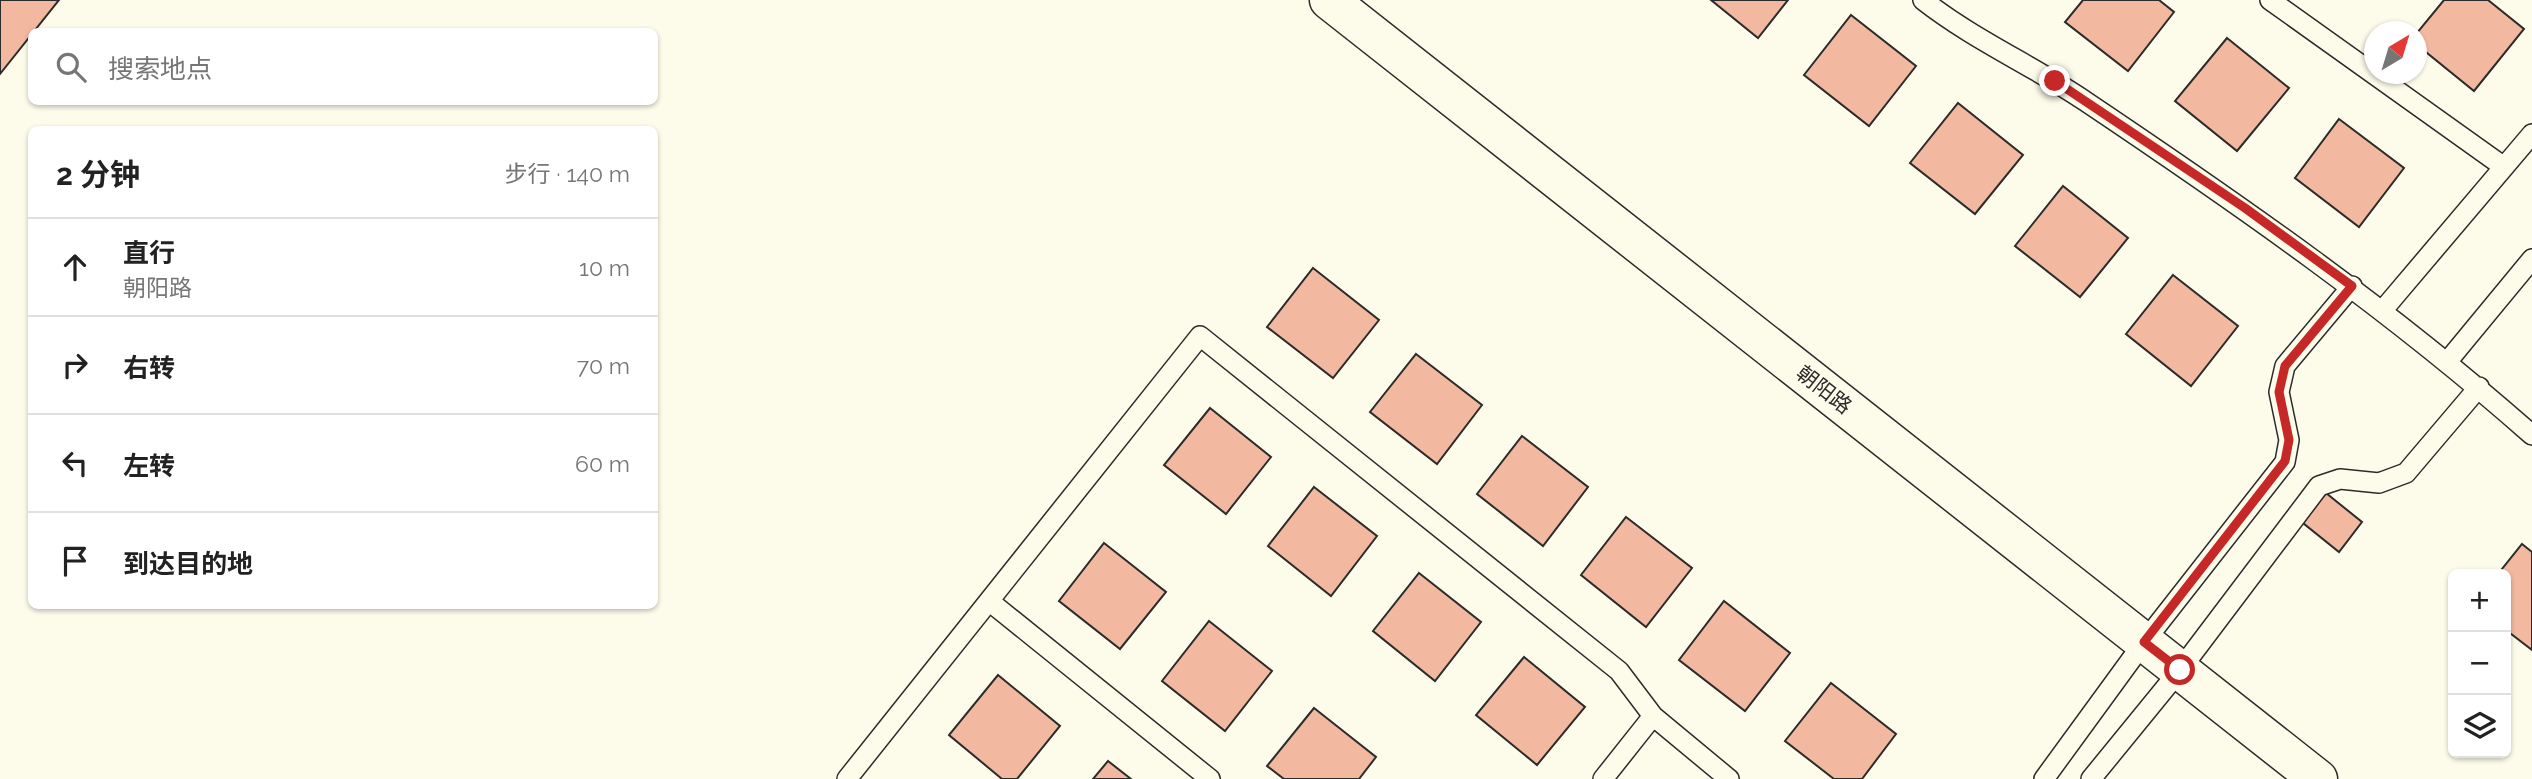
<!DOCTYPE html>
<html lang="zh">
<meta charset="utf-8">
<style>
:root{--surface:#fff;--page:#f2f2f2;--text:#222;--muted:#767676;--line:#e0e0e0}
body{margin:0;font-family:Raleway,"Noto Sans SC",sans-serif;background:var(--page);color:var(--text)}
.controls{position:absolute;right:21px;bottom:21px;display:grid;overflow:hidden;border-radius:10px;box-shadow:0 2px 5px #0004}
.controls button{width:63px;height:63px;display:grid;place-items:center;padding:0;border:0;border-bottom:2px solid var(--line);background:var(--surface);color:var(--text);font:35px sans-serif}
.compass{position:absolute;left:2364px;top:21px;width:63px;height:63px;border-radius:50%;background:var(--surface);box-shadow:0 2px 5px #0004;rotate:38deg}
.stop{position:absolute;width:21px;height:21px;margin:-16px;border:5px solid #c62828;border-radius:50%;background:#fff}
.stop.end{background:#c62828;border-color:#fff;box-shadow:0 2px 7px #0008}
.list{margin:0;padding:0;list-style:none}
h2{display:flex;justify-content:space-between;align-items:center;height:91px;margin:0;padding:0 28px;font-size:30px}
h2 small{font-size:23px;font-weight:400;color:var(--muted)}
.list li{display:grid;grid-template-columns:46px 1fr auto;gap:21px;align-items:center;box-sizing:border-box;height:98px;padding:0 28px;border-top:2px solid var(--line)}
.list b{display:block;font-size:26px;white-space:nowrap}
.list p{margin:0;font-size:23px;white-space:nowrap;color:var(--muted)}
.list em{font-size:23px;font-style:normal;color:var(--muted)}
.icon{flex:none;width:38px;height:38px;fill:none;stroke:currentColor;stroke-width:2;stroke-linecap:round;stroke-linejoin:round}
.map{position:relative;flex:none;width:2532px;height:779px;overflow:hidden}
.search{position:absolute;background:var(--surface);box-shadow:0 2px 5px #0004;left:28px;top:28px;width:630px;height:77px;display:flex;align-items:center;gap:18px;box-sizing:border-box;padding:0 24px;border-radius:10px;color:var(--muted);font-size:26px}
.panel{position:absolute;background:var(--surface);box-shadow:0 2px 5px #0004;left:28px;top:126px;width:630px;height:483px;border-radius:10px}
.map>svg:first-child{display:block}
.building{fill:#f2b8a0;stroke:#2b2b2b;stroke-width:2}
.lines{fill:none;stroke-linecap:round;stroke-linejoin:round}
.service-casing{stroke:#2b2b2b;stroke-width:22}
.secondary-casing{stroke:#2b2b2b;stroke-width:41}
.service{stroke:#fdfbea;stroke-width:19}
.secondary{stroke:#fdfbea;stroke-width:38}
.route{stroke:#c62828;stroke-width:9}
.labels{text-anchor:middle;stroke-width:5;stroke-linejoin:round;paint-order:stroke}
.street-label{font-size:21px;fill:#2b2b2b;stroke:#fdfbea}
</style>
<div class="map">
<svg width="2532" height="779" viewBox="0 0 2532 779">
<rect width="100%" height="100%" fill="#fdfbea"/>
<!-- building -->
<path class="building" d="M 0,0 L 59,0 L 0,74 Z
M 1711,0 L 1788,0 L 1758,38 Z
M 2083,0 L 2159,0 L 2174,12 L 2128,71 L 2065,22 Z
M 2444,0 L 2488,0 L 2524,29 L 2474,91 L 2416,44 L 2416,34 Z
M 1851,15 L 1916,66 L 1869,126 L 1804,75 Z
M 2227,38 L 2289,88 L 2237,151 L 2175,101 Z
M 1958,103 L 2023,155 L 1975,214 L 1910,163 Z
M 2339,119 L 2404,168 L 2359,227 L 2295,178 Z
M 2063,186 L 2128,238 L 2080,297 L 2015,246 Z
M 1313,268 L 1379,320 L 1333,378 L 1267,327 Z
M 2173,275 L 2238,326 L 2191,386 L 2126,334 Z
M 1416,354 L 1482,405 L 1437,464 L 1370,412 Z
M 1210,408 L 1271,457 L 1226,514 L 1164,465 Z
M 1522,436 L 1588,487 L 1543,546 L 1477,494 Z
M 1314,487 L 1377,536 L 1331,596 L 1268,546 Z
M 2326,493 L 2362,522 L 2339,552 L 2303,523 Z
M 1626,517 L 1692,568 L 1646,627 L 1581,575 Z
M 1104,543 L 1166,592 L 1120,649 L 1059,601 Z
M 2522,544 L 2532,552 L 2532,650 L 2506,630 L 2506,574 L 2498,574 Z
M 1419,573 L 1481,622 L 1435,681 L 1373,631 Z
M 1724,601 L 1790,653 L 1745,711 L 1679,660 Z
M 1209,621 L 1272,671 L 1225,731 L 1162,681 Z
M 1524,657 L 1585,707 L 1537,765 L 1476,715 Z
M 998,675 L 1060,726 L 1017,779 L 1002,779 L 949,735 Z
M 1831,683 L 1896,734 L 1862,779 L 1834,779 L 1785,741 Z
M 1314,708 L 1376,757 L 1359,779 L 1284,779 L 1267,766 Z
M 1108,761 L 1131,779 L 1093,779 Z"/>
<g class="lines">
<defs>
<path id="service" d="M 1923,0 C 1974,40 2032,65 2085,101 C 2240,205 2392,311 2532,435
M 2270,0 L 2504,167
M 2382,311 L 2532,134
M 2447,362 L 2532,259
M 989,601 L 1210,779
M 847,779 L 1200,336 L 1619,671 L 1653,716 L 1729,779
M 1603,779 L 1653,716
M 2044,779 L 2144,642 L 2285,462 L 2289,440 L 2279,392 L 2285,366 L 2352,286
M 2091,779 L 2180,670 L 2319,486 L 2340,479 L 2379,483 L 2406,473 L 2479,387"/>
<path id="secondary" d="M 1329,0 L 2318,779"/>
</defs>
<!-- service casing -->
<use href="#service" class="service-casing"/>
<!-- secondary casing -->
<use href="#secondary" class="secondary-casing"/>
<!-- service -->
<use href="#service" class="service"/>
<!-- secondary -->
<use href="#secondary" class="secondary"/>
</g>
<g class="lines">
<!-- route -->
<path class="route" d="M 2055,81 L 2245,208 L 2352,286 L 2285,366 L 2279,392 L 2289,440 L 2285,461 L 2144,642 L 2180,670"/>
</g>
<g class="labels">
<!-- street labels -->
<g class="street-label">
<text transform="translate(1824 390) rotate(38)" y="7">朝阳路</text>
</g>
</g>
</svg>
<div class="controls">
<button>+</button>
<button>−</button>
<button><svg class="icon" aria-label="layers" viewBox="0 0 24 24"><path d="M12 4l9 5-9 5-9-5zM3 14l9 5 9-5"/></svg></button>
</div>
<svg class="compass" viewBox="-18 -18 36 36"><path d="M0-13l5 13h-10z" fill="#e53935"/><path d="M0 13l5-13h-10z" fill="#767676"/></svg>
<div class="stop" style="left:2180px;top:670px"></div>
<div class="stop end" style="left:2055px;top:81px"></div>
<div class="search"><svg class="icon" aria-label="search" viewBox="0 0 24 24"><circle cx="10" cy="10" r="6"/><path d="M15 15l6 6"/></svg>搜索地点</div>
<section class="panel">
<h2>2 分钟<small>步行 · 140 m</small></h2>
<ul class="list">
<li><svg class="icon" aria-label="ahead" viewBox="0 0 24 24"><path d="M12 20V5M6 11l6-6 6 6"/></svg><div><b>直行</b><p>朝阳路</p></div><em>10 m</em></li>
<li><svg class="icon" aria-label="right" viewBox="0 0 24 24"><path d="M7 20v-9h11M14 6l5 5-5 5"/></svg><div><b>右转</b></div><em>70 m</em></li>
<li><svg class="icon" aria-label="left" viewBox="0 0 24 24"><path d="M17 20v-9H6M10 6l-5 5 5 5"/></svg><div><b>左转</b></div><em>60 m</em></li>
<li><svg class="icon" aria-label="arrive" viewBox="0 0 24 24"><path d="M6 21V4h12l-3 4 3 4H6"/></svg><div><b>到达目的地</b></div></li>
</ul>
</section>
</div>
